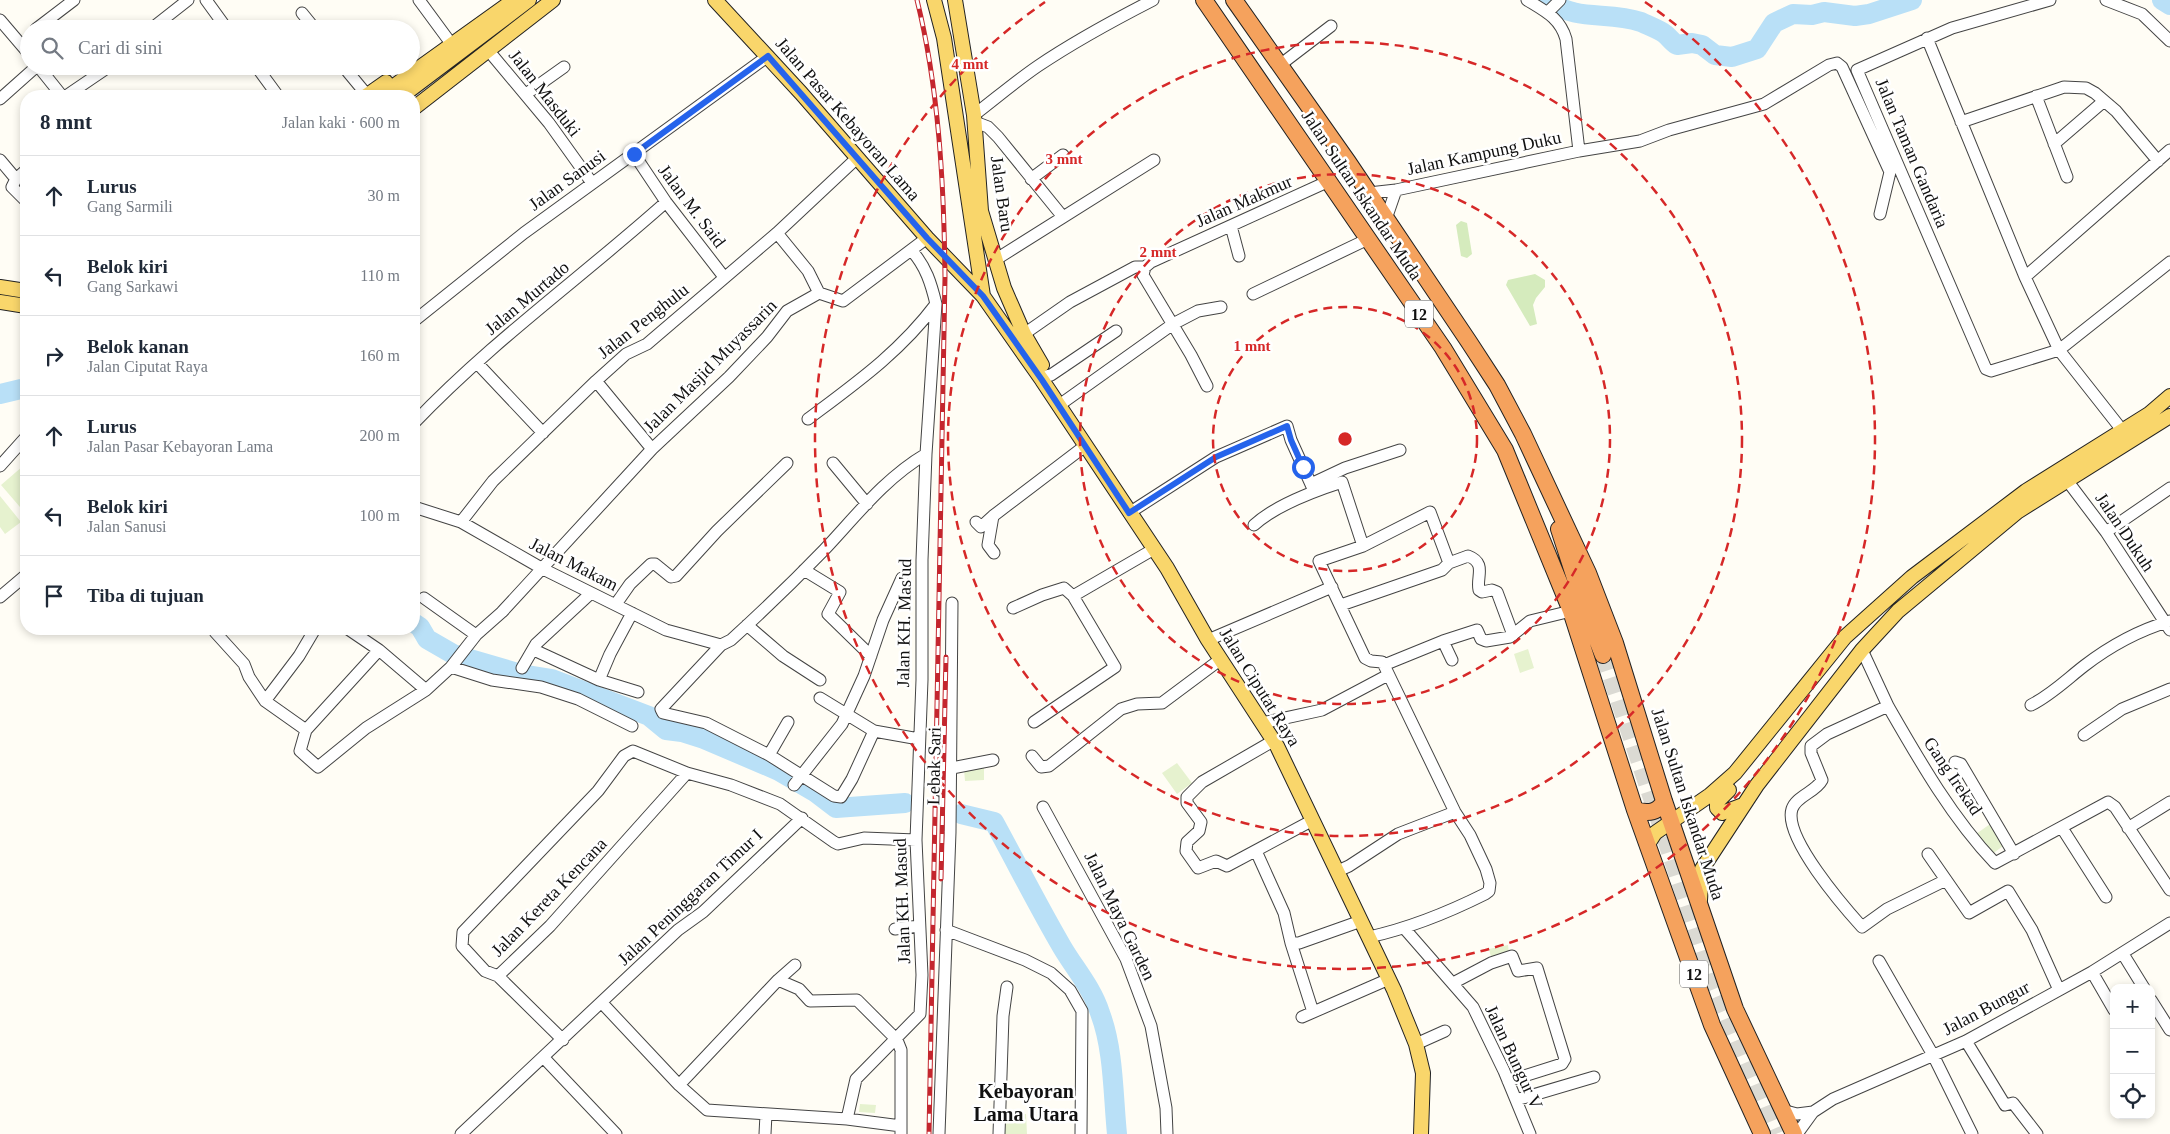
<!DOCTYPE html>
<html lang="id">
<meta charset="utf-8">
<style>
:root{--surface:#fff;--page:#f6f6f7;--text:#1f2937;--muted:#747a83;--line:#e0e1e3}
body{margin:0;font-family:"Times New Roman",serif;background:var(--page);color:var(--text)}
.controls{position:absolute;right:15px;bottom:15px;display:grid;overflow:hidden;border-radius:10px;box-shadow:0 2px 8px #0003}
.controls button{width:45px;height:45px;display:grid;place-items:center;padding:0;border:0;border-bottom:1px solid var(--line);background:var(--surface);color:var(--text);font:25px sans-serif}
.stop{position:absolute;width:15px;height:15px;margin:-11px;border:4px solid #2563eb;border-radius:50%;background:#fff}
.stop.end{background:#2563eb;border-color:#fff;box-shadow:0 1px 5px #0008}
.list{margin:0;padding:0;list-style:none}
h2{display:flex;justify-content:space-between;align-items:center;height:65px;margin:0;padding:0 20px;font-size:21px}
h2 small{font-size:16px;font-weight:400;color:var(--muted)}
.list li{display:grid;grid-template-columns:32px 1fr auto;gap:15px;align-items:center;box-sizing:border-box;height:80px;padding:0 20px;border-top:1px solid var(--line)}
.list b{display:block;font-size:19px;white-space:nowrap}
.list p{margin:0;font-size:16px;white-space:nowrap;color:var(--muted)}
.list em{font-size:16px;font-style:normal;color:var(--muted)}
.icon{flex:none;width:28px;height:28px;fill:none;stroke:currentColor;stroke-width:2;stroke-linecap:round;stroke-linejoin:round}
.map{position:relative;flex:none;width:2170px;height:1134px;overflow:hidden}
.search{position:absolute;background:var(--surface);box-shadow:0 2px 8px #0003;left:20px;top:20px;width:400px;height:55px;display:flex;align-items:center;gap:12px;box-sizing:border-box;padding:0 18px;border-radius:28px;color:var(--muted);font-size:19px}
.panel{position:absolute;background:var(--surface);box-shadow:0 2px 8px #0003;left:20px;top:90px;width:400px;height:545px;border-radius:20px}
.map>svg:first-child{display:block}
.green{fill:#d5ebbd}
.pitch{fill:#e6f2cf}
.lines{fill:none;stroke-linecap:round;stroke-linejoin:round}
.river{stroke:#b9e0f7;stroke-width:20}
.highway-tunnel{stroke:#dbdad3;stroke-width:16;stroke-dasharray:16 8;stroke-linecap:butt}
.minor-casing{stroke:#444;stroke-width:13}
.major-casing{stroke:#222;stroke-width:16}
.highway-casing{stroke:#222;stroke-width:18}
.minor{stroke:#fff;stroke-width:11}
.major{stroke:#f9d66b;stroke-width:14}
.highway{stroke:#f5a25d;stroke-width:16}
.rail-casing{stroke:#c4262e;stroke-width:5}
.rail{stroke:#fff;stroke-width:3;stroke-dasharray:9;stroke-linecap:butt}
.route{stroke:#2563eb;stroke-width:6}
.ring{fill:none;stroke:#d62828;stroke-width:2.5;stroke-dasharray:9 6}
.labels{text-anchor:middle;stroke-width:5;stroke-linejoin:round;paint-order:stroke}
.shield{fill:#fff;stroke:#585858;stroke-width:1}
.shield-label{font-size:16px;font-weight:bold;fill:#111}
.street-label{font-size:18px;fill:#111;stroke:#fff}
.quarter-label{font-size:20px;font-weight:bold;fill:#111;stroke:#fff}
.centre{fill:#d62828;stroke:#fff;stroke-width:2.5}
.ring-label{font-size:15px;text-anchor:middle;font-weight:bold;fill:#d62828;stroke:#fff;stroke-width:5;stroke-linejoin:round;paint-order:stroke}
</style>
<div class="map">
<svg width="2170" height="1134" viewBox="0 0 2170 1134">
<rect width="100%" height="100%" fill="#fffdf5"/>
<!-- green -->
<path class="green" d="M 1461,221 L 1467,223 L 1472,254 L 1467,258 L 1461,256 L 1456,225 Z
M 1535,274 L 1545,280 L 1545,287 L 1536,298 L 1533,305 L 1537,324 L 1530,326 L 1506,285 L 1508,280 Z"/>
<!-- pitch -->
<path class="pitch" d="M 23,466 L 26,469 L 26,514 L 1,485 Z
M 0,496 L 21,522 L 5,534 L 0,527 Z
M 1528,649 L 1534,668 L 1520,673 L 1514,654 Z
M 1177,763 L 1192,783 L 1177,794 L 1162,773 Z
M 984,768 L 984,780 L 965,781 L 964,769 Z
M 1993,822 L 2007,843 L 1991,855 L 1976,834 Z
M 1508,945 L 1509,953 L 1491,957 L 1489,949 Z
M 860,1104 L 876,1105 L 875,1113 L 859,1112 Z
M 1005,1114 L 1026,1114 L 1027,1134 L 1005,1134 Z"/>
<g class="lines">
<!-- river -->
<path class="river" d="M 1548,0 C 1578,23 1607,10 1641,22 C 1647,25 1660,30 1665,34 C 1669,37 1672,42 1677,45 L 1692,43 L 1702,45 L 1715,55 L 1732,57 L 1757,49 L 1774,23 L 1793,14 L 1812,15 L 1824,12 L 1855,16 L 1869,14 L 1912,0
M 2162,0 L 2170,5
M 0,394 L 21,389
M 414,623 L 420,627 L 427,639 L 453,654 L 521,674 L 552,679 L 649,716 L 666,730 L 682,732 L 704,739 L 779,771 L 815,792 L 836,808 L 905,803
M 961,814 L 994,822 C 1017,864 1038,906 1062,947 C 1075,969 1092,988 1100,1013 C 1114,1050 1113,1095 1117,1134"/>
<!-- highway-tunnel -->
<path class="highway-tunnel" d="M 1603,655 L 1712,980 L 1776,1134"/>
<defs>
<path id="minor" d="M 206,0 L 227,29
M 419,0 L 447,38
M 1527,0 C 1545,11 1560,18 1566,39 L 1579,151
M 2050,0 L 1952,28 L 1857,70 L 1986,369 L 1991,371 L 2059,350 L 2170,262
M 2106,0 L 2142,14 L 2170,41
M 1548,12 L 1560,0
M 302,13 L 315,29
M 0,20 L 29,54
M 36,29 L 74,0
M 151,29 L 188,0
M 1927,38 L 2025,277 L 2059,350 L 2122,430
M 488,50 L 549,123 L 592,183
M 1280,65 L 1331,26
M 38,66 L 62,96
M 256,66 L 278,96
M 343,66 L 367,95
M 526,94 L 564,67
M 66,96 L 110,66
M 2036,96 L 2067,177
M 0,99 L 37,66
M 974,115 C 995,99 1016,81 1038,66 C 1075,41 1114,20 1153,0
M 975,122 L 988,127 L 998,137 L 1063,217
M 1961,122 L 2064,87 L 2086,88 L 2095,93 L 2116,111 L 2158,161
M 2054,144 L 2104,101
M 634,154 L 666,202 L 724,277
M 0,160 L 16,179
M 26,170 L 16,179 L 12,187 L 26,201
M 1031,179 L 1063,155
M 1369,193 L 1396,190 L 1579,151 L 1640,141 L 1669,130 L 1764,104 L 1829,65 L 1837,63 L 1842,67 L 1890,172 L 1880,214
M 1386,219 L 1396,190
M 1231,226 L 1239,256
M 777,233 L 808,271 L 819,293 L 843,301 L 927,238
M 995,260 L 1154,160
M 2025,277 L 2170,150
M 1253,294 L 1368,239
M 414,321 L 524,233 L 768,56
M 1024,334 L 1070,302 L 1135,267 L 1145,267
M 477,363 L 543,433
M 1046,376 L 1051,375 L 1116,331
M 596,381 L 652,449
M 1207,386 L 1191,355 L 1143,275 L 1145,267 L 1151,262 L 1329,181
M 1058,406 L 1173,324 L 1198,311 L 1221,307
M 808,419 C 856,383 900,352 936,304
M 414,423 C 491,342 582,277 666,202
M 833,463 L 867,504
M 0,466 L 26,437
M 2066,479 L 2106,532 L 2170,630
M 1311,484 L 1345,468 L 1400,450
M 414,507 L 461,522 L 543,569 L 666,630 L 721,645
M 1129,513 L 1216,457 L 1287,426 L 1291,440 L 1314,491
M 993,516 L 988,545 L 994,553
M 461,522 L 493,481 L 596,381 L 626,354 L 647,344 L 777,233 L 857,158
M 976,522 L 981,527 L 993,516 L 1085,446
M 1254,525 C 1276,505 1314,491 1342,482 L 1363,546 L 1319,561 L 1365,658 L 1371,661 L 1382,662 L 1384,665
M 2106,532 L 2170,488
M 1449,563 L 1468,556 C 1487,563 1476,577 1479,590 L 1482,592 L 1492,590 L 1497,592 L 1513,635
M 804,570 L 840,592 L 828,614 L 871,656
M 0,597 L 26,575
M 424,598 L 476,635
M 616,604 L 630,584 L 651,564 L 655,564 L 671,577 L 676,576 L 717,531 L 787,463
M 1341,605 L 1442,570 L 1449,563 L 1430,512 L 1363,546
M 1013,608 L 1042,595 L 1064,588 L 1073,596 L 1154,549
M 747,625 L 783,656 L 820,680
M 216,629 L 215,632 L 244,664 L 249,677 L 265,701 L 306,730 L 379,650
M 348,629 L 379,650 L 426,690 L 451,667 L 476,635 L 502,612 L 652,449 L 729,377 L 767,337 L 787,311 L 819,293
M 1208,640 L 1332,587
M 1443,641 L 1477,630 L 1481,639 L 1486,641 L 1510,637 L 1530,621 L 1571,611
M 534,650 L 599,680 L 638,692
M 1862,650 L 1888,706 L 1827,734 L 1811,746 L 1811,753 L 1822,780 C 1816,792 1796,796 1792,809 C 1783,837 1844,907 1862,927 L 1887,909 L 1946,880
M 1384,665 L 1443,641 L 1452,660
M 451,667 L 492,680 L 541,687 L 578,699 L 632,726
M 522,668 L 536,644 L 590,594
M 599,680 L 610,654 L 632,613
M 820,698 L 874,731 L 919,739
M 265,701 L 299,656 L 315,629
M 2031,705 C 2051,695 2066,680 2084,666 C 2110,646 2140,630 2170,621
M 1888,706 C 1919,760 1952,818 1995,863 L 2108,802 L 2115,807 L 2170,890
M 1034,722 L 1115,667 L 1073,596
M 1262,723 L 1322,710 L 1388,675
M 306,730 L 300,751 L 318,767 L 366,728 L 426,690
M 874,731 L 852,779 L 841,797 L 834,796 L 769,755 L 706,723 L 663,713 L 661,709 L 721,645 L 731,640 C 763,611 794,581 824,550 C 856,516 885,478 926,454
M 2084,735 L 2122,709 L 2170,689
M 1273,741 L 1202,782 L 1187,797 L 1187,803 L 1201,822 L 1199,831 L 1187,842 L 1186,851 L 1198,868 L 1216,861 L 1227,866 L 1313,820
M 769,755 L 788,722
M 1032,756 L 1041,767 L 1049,766 L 1121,709 L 1137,704 L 1162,703 L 1221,659
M 1955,762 L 1961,764 L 2014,854
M 952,768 L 993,760
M 794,785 L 842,724 L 864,676 L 883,620 L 902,578
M 1043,807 L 1126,959 L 1151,1026 L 1166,1108 L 1167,1134
M 2062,828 L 2106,897
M 2128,828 L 2170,802
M 1256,851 L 1284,913 L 1291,943 L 1299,943 L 1361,921
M 1928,854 L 1969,913 L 2008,891 L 2032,930 L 2059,990
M 1338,871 L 1349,866 L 1398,834 L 1455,812
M 1404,928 L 1473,1007 L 1504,1071 L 1530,1134
M 895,929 L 919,926
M 946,930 L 1025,960 L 1051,973 L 1070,990 L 1082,1011 L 1081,1134
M 1369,937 C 1410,928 1447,913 1485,894 L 1489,891 L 1490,883 L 1486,869 L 1470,835 L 1455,812 L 1384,665
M 1291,943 L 1313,1012
M 2123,954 L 2144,988
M 1879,961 L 1933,1055 L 1972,1134
M 2092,972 L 2114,1010
M 498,976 L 485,971 L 462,946 L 463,932 L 598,791 L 624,756 L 633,751 L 687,773 L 731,785 L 780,804 L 834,842 L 838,844 L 864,838 L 916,840
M 778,980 L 799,989 L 810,1001 L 857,1000 L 897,1040 L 901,1050 L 901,1126
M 1453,983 L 1491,963 L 1512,956 L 1518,971 L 1537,968 L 1565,1059 L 1562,1064 L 1508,1081
M 2151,1000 L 2170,1030
M 602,1003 L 679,1085 L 707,1110 L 847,1119 L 856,1079 L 920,1014 L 922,975 L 916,840 L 922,680 L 922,560 L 926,454 L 936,304 C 931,283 926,267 912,251
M 1302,1017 L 1389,979
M 563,1040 L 498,976 L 550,926 L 687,773
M 1966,1041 L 2005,1105 L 2013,1103 L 2037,1134
M 1416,1044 L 1445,1031
M 544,1058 L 616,1134
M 679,1085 L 778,980 L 795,965
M 1516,1100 L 1594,1077
M 1782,1110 L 1797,1114 L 1813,1112
M 847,1119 L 901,1126 L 901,1134
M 461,1134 L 678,930 L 703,912 L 802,818
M 765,1134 L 766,1114
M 939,1134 L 950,832 L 952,603
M 999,1134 L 1003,1016 L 1007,987
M 1797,1134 L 1813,1112 L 1833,1099 L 1966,1041 L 2092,972 L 2170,923"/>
<path id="major" d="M 715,0 L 801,93 L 927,238 L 983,296 L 1042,380 L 1167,568 L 1208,640 L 1277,746 L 1394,990 L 1416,1044 L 1423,1073 L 1421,1134
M 934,0 L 944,38 L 983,296
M 955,0 L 974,115 L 981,211 L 1004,288 L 1024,334 L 1042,365
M 366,96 L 386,82
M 380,96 L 514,0
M 402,96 L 529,0
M 414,108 L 553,0
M 0,287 L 26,291
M 0,302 L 26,306
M 1729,790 L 1717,802 L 1717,808 L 1722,813 L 1743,805
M 1648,844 L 1655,833 L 1710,795 L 1735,773 L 1845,637 L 1912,577 L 2026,491 L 2149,414 L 2170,396
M 1700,900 L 1702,869 L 1757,785 L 1862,650 L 1898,611 L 2017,512 L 2170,416"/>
<path id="highway" d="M 1204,0 L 1443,348 L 1505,450 L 1571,611 L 1635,810 L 1712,1025 L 1762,1134
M 1234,0 L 1348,162 L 1469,342 L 1497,385 L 1523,434 L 1588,573 L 1615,643 L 1664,801 L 1735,1009 L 1794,1134
M 1559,529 L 1586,612 L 1603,655
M 1635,810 C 1648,814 1658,813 1664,801"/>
</defs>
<!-- minor casing -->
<use href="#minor" class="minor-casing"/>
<!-- major casing -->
<use href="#major" class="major-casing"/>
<!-- highway casing -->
<use href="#highway" class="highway-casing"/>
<!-- minor -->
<use href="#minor" class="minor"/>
<!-- major -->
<use href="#major" class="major"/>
<!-- highway -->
<use href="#highway" class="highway"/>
<defs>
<path id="rail" d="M 917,0 C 939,89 944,185 945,277 L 929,1134
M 941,879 L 946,657"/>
</defs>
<!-- rail casing -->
<use href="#rail" class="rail-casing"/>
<!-- rail -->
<use href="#rail" class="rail"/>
</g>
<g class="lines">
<!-- route -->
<path class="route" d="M 634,154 L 768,56 L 927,238 L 983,296 L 1042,380 L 1129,513 L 1216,457 L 1287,426 L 1291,440 L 1303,467"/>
</g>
<!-- distance rings -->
<g class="ring">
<circle cx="1345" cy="439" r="132"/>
<circle cx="1345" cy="439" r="265"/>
<circle cx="1345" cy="439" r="397"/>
<path d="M1645 2A530 530 0 1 1 1045 2"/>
</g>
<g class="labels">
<!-- shield labels -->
<g class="shield">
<rect x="1405" y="300.5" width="28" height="27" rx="4"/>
<rect x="1680" y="960.5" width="28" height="27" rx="4"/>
</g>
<g class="shield-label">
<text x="1419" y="320">12</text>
<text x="1694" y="980">12</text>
</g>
<!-- street labels -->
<g class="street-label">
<text transform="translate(545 93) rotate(52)" y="6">Jalan Masduki</text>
<text transform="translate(848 119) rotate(49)" y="6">Jalan Pasar Kebayoran Lama</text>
<text transform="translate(1484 153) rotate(-12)" y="6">Jalan Kampung Duku</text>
<text transform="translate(1912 153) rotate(67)" y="6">Jalan Taman Gandaria</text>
<text transform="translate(567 180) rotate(-36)" y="6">Jalan Sanusi</text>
<text transform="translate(1002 194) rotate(82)" y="6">Jalan Baru</text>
<text transform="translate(1362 195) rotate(56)" y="6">Jalan Sultan Iskandar Muda</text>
<text transform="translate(1244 201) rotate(-24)" y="6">Jalan Makmur</text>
<text transform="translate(692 206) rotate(53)" y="6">Jalan M. Said</text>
<text transform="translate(527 298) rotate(-40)" y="6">Jalan Murtado</text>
<text transform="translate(643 321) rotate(-38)" y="6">Jalan Penghulu</text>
<text transform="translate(710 366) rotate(-45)" y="6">Jalan Masjid Muyassarin</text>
<text transform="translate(2125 532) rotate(56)" y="6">Jalan Dukuh</text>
<text transform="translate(574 564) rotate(27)" y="6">Jalan Makam</text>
<text transform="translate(904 623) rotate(-89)" y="6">Jalan KH. Mas'ud</text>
<text transform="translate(1260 687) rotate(58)" y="6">Jalan Ciputat Raya</text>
<text transform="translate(934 766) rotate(-89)" y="6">Lebak Sari</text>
<text transform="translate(1953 776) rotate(56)" y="6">Gang Irekad</text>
<text transform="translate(1688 804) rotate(72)" y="6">Jalan Sultan Iskandar Muda</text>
<text transform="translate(549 897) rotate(-46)" y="6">Jalan Kereta Kencana</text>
<text transform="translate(690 897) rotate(-43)" y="6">Jalan Peninggaran Timur I</text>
<text transform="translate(902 901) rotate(-92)" y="6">Jalan KH. Masud</text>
<text transform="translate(1120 916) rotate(64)" y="6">Jalan Maya Garden</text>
<text transform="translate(1986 1008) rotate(-28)" y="6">Jalan Bungur</text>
<text transform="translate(1514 1057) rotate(65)" y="6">Jalan Bungur V</text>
</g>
<!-- quarter labels -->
<g class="quarter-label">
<text x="1026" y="1098">Kebayoran<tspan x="1026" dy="23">Lama Utara</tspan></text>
</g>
</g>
<circle cx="1345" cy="439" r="8" class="centre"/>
<g class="ring-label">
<text x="970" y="69">4 mnt</text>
<text x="1064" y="164">3 mnt</text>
<text x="1158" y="257">2 mnt</text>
<text x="1252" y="351">1 mnt</text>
</g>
</svg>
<div class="controls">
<button>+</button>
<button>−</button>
<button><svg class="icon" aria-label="locate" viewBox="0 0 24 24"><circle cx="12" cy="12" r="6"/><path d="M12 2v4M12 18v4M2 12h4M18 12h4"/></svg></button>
</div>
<div class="stop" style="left:1303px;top:467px"></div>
<div class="stop end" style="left:634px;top:154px"></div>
<div class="search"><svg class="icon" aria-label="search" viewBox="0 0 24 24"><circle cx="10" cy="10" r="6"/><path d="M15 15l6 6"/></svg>Cari di sini</div>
<section class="panel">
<h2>8 mnt<small>Jalan kaki · 600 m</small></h2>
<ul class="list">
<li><svg class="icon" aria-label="ahead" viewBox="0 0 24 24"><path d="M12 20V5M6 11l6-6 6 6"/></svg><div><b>Lurus</b><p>Gang Sarmili</p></div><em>30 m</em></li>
<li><svg class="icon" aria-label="left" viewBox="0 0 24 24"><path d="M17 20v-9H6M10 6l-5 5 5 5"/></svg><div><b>Belok kiri</b><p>Gang Sarkawi</p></div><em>110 m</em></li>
<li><svg class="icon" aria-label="right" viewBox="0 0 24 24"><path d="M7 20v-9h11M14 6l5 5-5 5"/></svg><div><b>Belok kanan</b><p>Jalan Ciputat Raya</p></div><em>160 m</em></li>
<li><svg class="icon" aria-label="ahead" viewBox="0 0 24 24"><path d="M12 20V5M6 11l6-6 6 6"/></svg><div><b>Lurus</b><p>Jalan Pasar Kebayoran Lama</p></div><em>200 m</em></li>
<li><svg class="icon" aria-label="left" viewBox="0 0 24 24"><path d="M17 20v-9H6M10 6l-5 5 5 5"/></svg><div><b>Belok kiri</b><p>Jalan Sanusi</p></div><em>100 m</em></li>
<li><svg class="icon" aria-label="arrive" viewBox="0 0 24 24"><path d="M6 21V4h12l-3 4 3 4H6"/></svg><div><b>Tiba di tujuan</b></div></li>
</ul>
</section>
</div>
